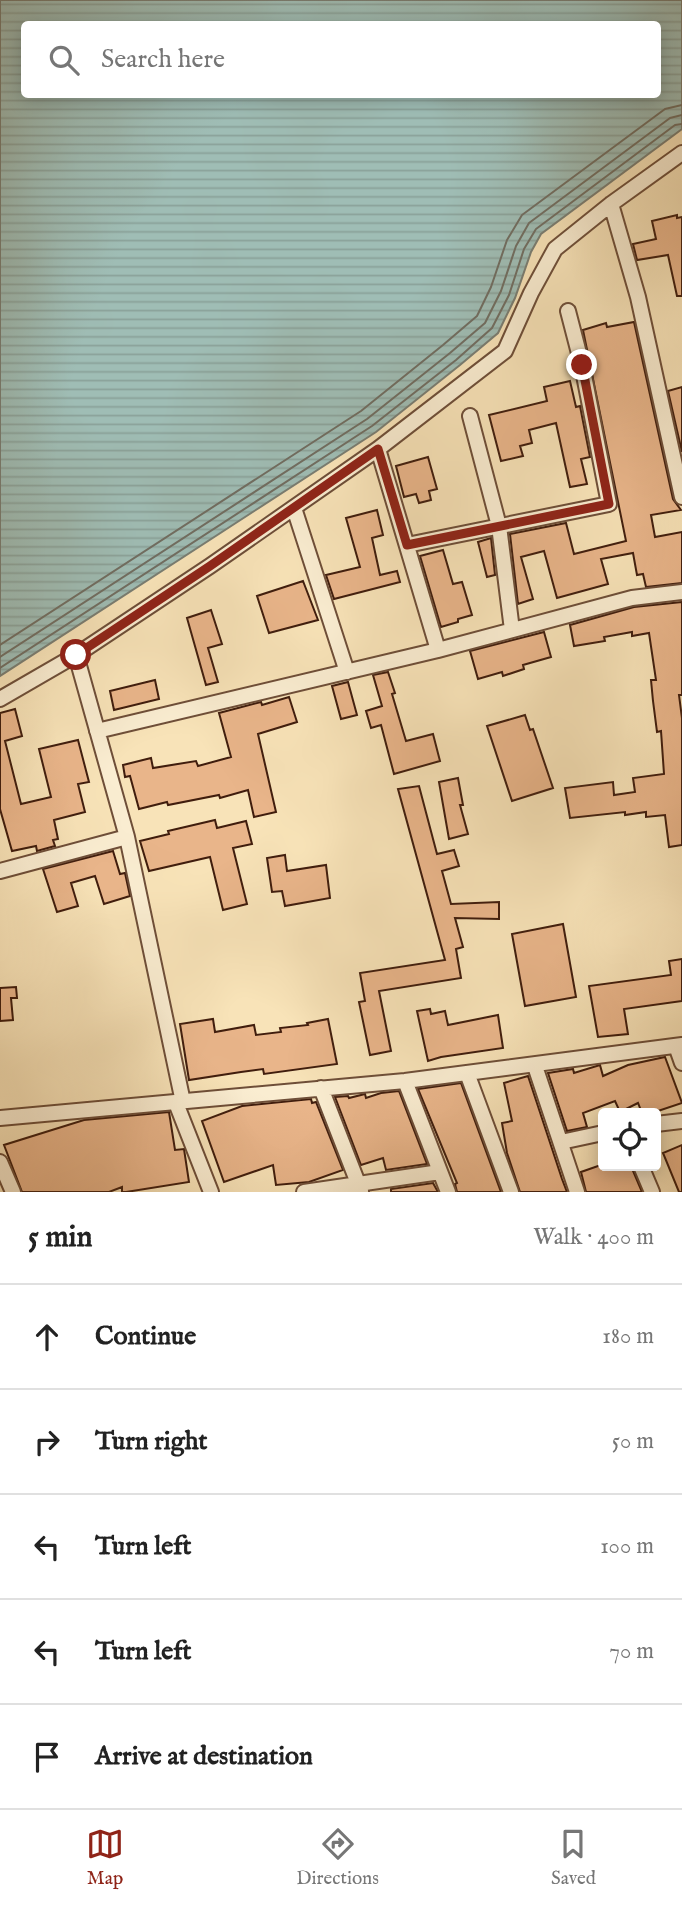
<!DOCTYPE html>
<meta charset="utf-8">
<style>
:root{--surface:#fff;--page:#f2f2f2;--text:#222;--muted:#767676;--line:#e0e0e0;--accent:#8f2418}
body{margin:0;font-family:"IM FELL English",serif;background:var(--page);color:var(--text)}
.controls{position:absolute;right:21px;bottom:21px;display:grid;overflow:hidden;border-radius:7px;box-shadow:0 4px 18px #0003}
.controls button{width:63px;height:63px;display:grid;place-items:center;padding:0;border:0;border-bottom:2px solid var(--line);background:var(--surface);color:var(--text);font:35px sans-serif}
.stop{position:absolute;width:21px;height:21px;margin:-16px;border:5px solid #8f2418;border-radius:50%;background:#fff}
.stop.end{background:#8f2418;border-color:#fff;box-shadow:0 2px 7px #0008}
.list{margin:0;padding:0;list-style:none}
h2{display:flex;justify-content:space-between;align-items:center;height:91px;margin:0;padding:0 28px;font-size:30px}
h2 small{font-size:23px;font-weight:400;color:var(--muted)}
.list li{display:grid;grid-template-columns:46px 1fr auto;gap:21px;align-items:center;box-sizing:border-box;height:105px;padding:0 28px;border-top:2px solid var(--line)}
.list b{display:block;font-size:26px;white-space:nowrap}
.list em{font-size:23px;font-style:normal;color:var(--muted)}
.icon{flex:none;width:38px;height:38px;fill:none;stroke:currentColor;stroke-width:2;stroke-linecap:round;stroke-linejoin:round}
.map{position:relative;flex:none;width:682px;height:1192px;overflow:hidden}
.search{position:absolute;background:var(--surface);box-shadow:0 4px 18px #0003;left:21px;right:21px;top:21px;height:77px;display:flex;align-items:center;gap:18px;box-sizing:border-box;padding:0 24px;border-radius:7px;color:var(--muted);font-size:26px}
.sheet{height:616px;background:var(--surface)}
nav{display:flex;justify-content:space-around;align-items:center;box-sizing:border-box;height:98px;border-top:2px solid var(--line);background:var(--surface);font-size:19px;color:var(--muted)}
nav a{display:grid;justify-items:center;gap:4px}
nav .on{color:var(--accent)}
.map>svg:first-child{display:block}
.water{fill:url(#water-rules);stroke:#797d72;stroke-width:2;fill-rule:evenodd}
.lines{fill:none;stroke-linecap:round;stroke-linejoin:round}
.shore{stroke:#706d61;stroke-width:2}
.building{fill:#e9b58a;stroke:#401d0d;stroke-width:2}
.minor-casing{stroke:#6e4e38;stroke-width:18}
.minor{stroke:#faedd1;stroke-width:14}
.route{stroke:#8f2418;stroke-width:9}
</style>
<div class="map">
<svg width="682" height="1192" viewBox="0 0 682 1192">
<defs>
<pattern id="water-rules" width="6" height="5" patternUnits="userSpaceOnUse" patternTransform="scale(1.75)"><rect width="6" height="5" fill="#9fbdb5"/><path d="M0 2.5h6" fill="none" stroke="#8aa29a"/></pattern>
</defs>
<rect width="100%" height="100%" fill="#f8e3b8"/>
<filter id="stains"><feTurbulence type="fractalNoise" baseFrequency=".00286" numOctaves="4"/><feColorMatrix values="0 0 0 0 .2 0 0 0 0 .09 0 0 0 0 .02 0 0 0 .5 -.17"/></filter>
<radialGradient id="worn" r=".72"><stop offset=".6" stop-color="#630" stop-opacity="0"/><stop offset="1" stop-color="#630" stop-opacity=".3"/></radialGradient>
<!-- water -->
<path class="water" d="M 0,0 L 682,0 L 682,129 L 541,234 L 531,252 L 515,298 L 498,333 L 460,365 L 376,432 L 0,676 ZM 24,24 L 658,24 L 658,94 L 24,94 Z"/>
<g class="lines">
<!-- shore -->
<path class="shore" d="M 0,645 L 361,411 L 443,345 L 477,316 L 491,287 L 507,240 L 522,215 L 665,109 L 682,105
M 0,657 L 367,419 L 450,353 L 485,323 L 501,291 L 516,246 L 529,223 L 670,118 L 682,115
M 0,668 L 372,426 L 456,360 L 492,328 L 509,295 L 524,249 L 536,229 L 675,125 L 682,124"/>
</g>
<!-- building -->
<path class="building" d="M 677,215 L 677,218 L 682,217 L 682,296 L 677,296 L 668,255 L 637,260 L 633,244 L 656,239 L 652,221 Z
M 634,322 L 673,499 L 681,510 L 651,515 L 655,537 L 682,532 L 682,583 L 646,587 L 643,574 L 637,575 L 633,553 L 601,559 L 608,584 L 557,598 L 544,551 L 521,557 L 533,599 L 518,604 L 510,534 L 566,523 L 574,554 L 626,541 L 583,330 L 606,323 L 607,327 Z
M 570,381 L 576,407 L 580,406 L 590,457 L 581,459 L 587,484 L 570,487 L 556,423 L 529,430 L 532,443 L 520,446 L 523,456 L 501,461 L 489,415 L 547,401 L 544,387 Z
M 682,387 L 682,452 L 668,391 Z
M 428,457 L 437,489 L 429,491 L 431,500 L 419,503 L 416,494 L 404,497 L 396,466 Z
M 377,510 L 383,535 L 372,538 L 380,575 L 397,571 L 400,582 L 334,599 L 326,575 L 360,567 L 346,518 Z
M 491,538 L 495,575 L 487,577 L 478,542 Z
M 443,550 L 453,584 L 462,582 L 472,615 L 458,619 L 458,622 L 441,627 L 420,556 Z
M 303,581 L 318,620 L 269,633 L 257,596 Z
M 682,602 L 682,695 L 679,695 L 682,718 L 682,845 L 669,847 L 665,815 L 646,817 L 646,812 L 625,815 L 625,812 L 570,818 L 565,788 L 613,782 L 614,795 L 635,792 L 633,778 L 664,774 L 661,731 L 657,732 L 653,701 L 651,680 L 656,680 L 649,633 L 632,636 L 632,632 L 604,637 L 605,641 L 574,646 L 570,625 L 634,607 Z
M 211,610 L 222,644 L 208,648 L 218,682 L 206,685 L 187,618 Z
M 544,632 L 551,657 L 523,665 L 524,669 L 503,676 L 502,672 L 478,679 L 470,651 Z
M 388,672 L 395,693 L 392,694 L 406,741 L 433,734 L 440,761 L 394,774 L 381,725 L 371,728 L 366,711 L 382,706 L 373,675 Z
M 155,680 L 159,699 L 114,710 L 110,691 Z
M 348,682 L 357,715 L 341,719 L 332,686 Z
M 289,697 L 297,722 L 258,734 L 276,812 L 254,817 L 248,790 L 220,798 L 219,795 L 168,805 L 167,802 L 139,809 L 130,776 L 125,777 L 123,765 L 151,758 L 153,768 L 196,761 L 198,766 L 231,757 L 219,713 L 261,702 L 262,705 Z
M 15,709 L 22,736 L 5,741 L 21,804 L 51,797 L 39,749 L 78,740 L 89,782 L 78,784 L 85,812 L 54,820 L 58,839 L 53,840 L 55,846 L 37,851 L 36,846 L 12,851 L 0,809 L 0,713 Z
M 525,715 L 530,730 L 533,729 L 553,788 L 512,801 L 487,726 Z
M 458,778 L 463,805 L 460,805 L 468,834 L 449,839 L 439,782 Z
M 419,786 L 437,854 L 454,850 L 459,866 L 442,871 L 451,904 L 499,902 L 499,919 L 455,918 L 463,947 L 456,949 L 461,978 L 379,991 L 391,1051 L 370,1055 L 359,1002 L 365,1001 L 360,973 L 445,960 L 398,789 Z
M 215,820 L 217,828 L 246,821 L 252,844 L 233,848 L 247,904 L 223,910 L 210,857 L 149,871 L 140,841 L 169,834 L 168,831 Z
M 113,851 L 120,874 L 125,873 L 130,896 L 104,904 L 95,876 L 71,883 L 78,906 L 57,912 L 43,869 Z
M 285,855 L 287,871 L 326,865 L 330,898 L 285,906 L 282,891 L 272,892 L 267,858 Z
M 563,924 L 576,997 L 525,1006 L 512,934 Z
M 682,959 L 682,1001 L 624,1009 L 628,1034 L 598,1037 L 589,986 L 671,975 L 669,961 Z
M 16,987 L 17,998 L 11,998 L 13,1020 L 0,1021 L 0,988 Z
M 430,1009 L 431,1014 L 445,1011 L 448,1025 L 498,1015 L 503,1048 L 441,1057 L 428,1061 L 417,1011 Z
M 213,1019 L 215,1032 L 254,1025 L 256,1035 L 281,1032 L 280,1028 L 308,1025 L 307,1023 L 328,1019 L 337,1064 L 264,1074 L 263,1069 L 241,1072 L 189,1080 L 180,1024 Z
M 665,1057 L 682,1103 L 652,1113 L 642,1113 L 638,1103 L 620,1112 L 615,1101 L 583,1113 L 587,1127 L 567,1131 L 548,1073 L 573,1069 L 574,1073 L 600,1065 L 603,1076 L 628,1065 Z
M 528,1076 L 562,1179 L 567,1192 L 520,1192 L 507,1153 L 502,1123 L 512,1121 L 504,1083 Z
M 461,1083 L 501,1192 L 457,1192 L 455,1184 L 457,1183 L 418,1089 Z
M 399,1091 L 427,1164 L 386,1170 L 383,1158 L 361,1165 L 335,1097 L 348,1096 L 349,1098 L 365,1094 L 366,1098 L 381,1093 Z
M 311,1099 L 312,1103 L 316,1102 L 343,1170 L 309,1182 L 276,1185 L 273,1165 L 224,1182 L 202,1121 L 242,1106 Z
M 169,1112 L 175,1150 L 184,1149 L 189,1182 L 126,1192 L 122,1192 L 122,1187 L 109,1192 L 22,1192 L 4,1145 L 84,1120 Z
M 682,1145 L 682,1192 L 679,1192 L 663,1153 Z
M 598,1166 L 631,1166 L 642,1192 L 586,1192 L 581,1172 Z
M 433,1183 L 438,1192 L 391,1192 L 391,1189 Z"/>
<g class="lines">
<defs>
<path id="minor" d="M 611,204 L 638,297 L 682,497
M 470,416 L 499,526 L 512,630
M 378,449 L 505,351 L 531,293 L 555,249 L 611,204 L 682,153
M 294,508 L 347,672
M 407,545 L 609,504 L 582,365 L 568,311
M 438,650 L 632,598 L 682,592
M 76,655 L 210,566 L 378,449 L 438,650 L 97,731
M 0,699 L 76,655 L 127,837
M 0,871 L 127,837 L 183,1102
M 676,1046 L 682,1063
M 535,1066 L 577,1192
M 467,1073 L 511,1192
M 405,1081 L 448,1192
M 321,1088 L 361,1191
M 176,1103 L 211,1192
M 0,1118 L 405,1081 L 682,1045
M 656,1124 L 682,1121
M 561,1142 L 603,1133
M 0,1162 L 13,1192
M 641,1166 L 652,1192
M 304,1192 L 440,1172"/>
</defs>
<!-- minor casing -->
<use href="#minor" class="minor-casing"/>
<!-- minor -->
<use href="#minor" class="minor"/>
</g>
<g class="lines">
<!-- route -->
<path class="route" d="M 76,655 L 210,566 L 378,449 L 407,545 L 609,504 L 582,365"/>
</g>
<rect width="100%" height="100%" filter="url(#stains)"/>
<rect width="100%" height="100%" fill="url(#worn)"/>
</svg>
<div class="controls">
<button><svg class="icon" aria-label="locate" viewBox="0 0 24 24"><circle cx="12" cy="12" r="6"/><path d="M12 2v4M12 18v4M2 12h4M18 12h4"/></svg></button>
</div>
<div class="stop" style="left:76px;top:655px"></div>
<div class="stop end" style="left:582px;top:365px"></div>
<div class="search"><svg class="icon" aria-label="search" viewBox="0 0 24 24"><circle cx="10" cy="10" r="6"/><path d="M15 15l6 6"/></svg>Search here</div>
</div>
<section class="sheet">
<h2>5 min<small>Walk · 400 m</small></h2>
<ul class="list">
<li><svg class="icon" aria-label="ahead" viewBox="0 0 24 24"><path d="M12 20V5M6 11l6-6 6 6"/></svg><div><b>Continue</b></div><em>180 m</em></li>
<li><svg class="icon" aria-label="right" viewBox="0 0 24 24"><path d="M7 20v-9h11M14 6l5 5-5 5"/></svg><div><b>Turn right</b></div><em>50 m</em></li>
<li><svg class="icon" aria-label="left" viewBox="0 0 24 24"><path d="M17 20v-9H6M10 6l-5 5 5 5"/></svg><div><b>Turn left</b></div><em>100 m</em></li>
<li><svg class="icon" aria-label="left" viewBox="0 0 24 24"><path d="M17 20v-9H6M10 6l-5 5 5 5"/></svg><div><b>Turn left</b></div><em>70 m</em></li>
<li><svg class="icon" aria-label="arrive" viewBox="0 0 24 24"><path d="M6 21V4h12l-3 4 3 4H6"/></svg><div><b>Arrive at destination</b></div></li>
</ul>
</section>
<nav>
<a class="on"><svg class="icon" aria-label="map" viewBox="0 0 24 24"><path d="M3 6l6-2 6 2 6-2v14l-6 2-6-2-6 2zM9 4v14M15 6v14"/></svg>Map</a>
<a><svg class="icon" aria-label="directions" viewBox="0 0 24 24"><path d="M12 3l9 9-9 9-9-9zM9 14v-3h6M13 9l2 2-2 2"/></svg>Directions</a>
<a><svg class="icon" aria-label="saved" viewBox="0 0 24 24"><path d="M7 4h10v16l-5-4-5 4z"/></svg>Saved</a>
</nav>
